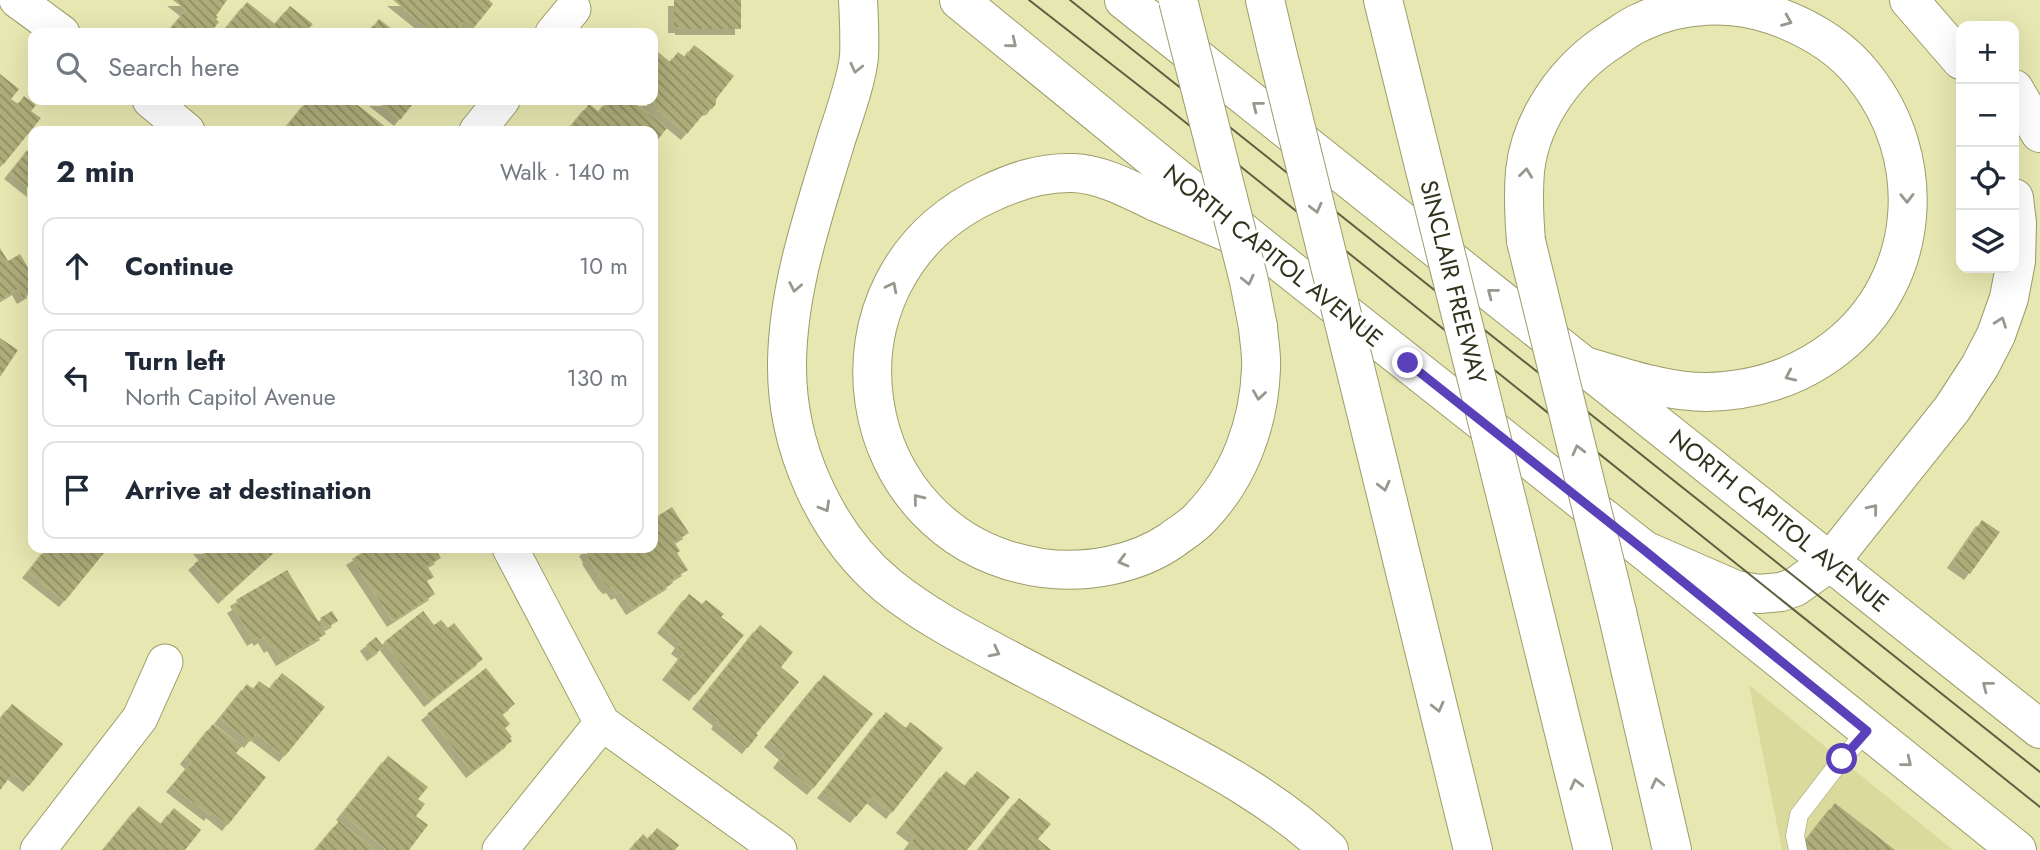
<!DOCTYPE html>
<meta charset="utf-8">
<style>
:root{--surface:#fff;--page:#f6f6f7;--text:#1f2937;--muted:#747a83;--line:#e0e1e3}
body{margin:0;font-family:Jost,sans-serif;background:var(--page);color:var(--text)}
.controls{position:absolute;right:21px;top:21px;display:grid;overflow:hidden;border-radius:14px;box-shadow:0 7px 28px #0002}
.controls button{width:63px;height:63px;display:grid;place-items:center;padding:0;border:0;border-bottom:2px solid var(--line);background:var(--surface);color:var(--text);font:35px sans-serif}
.stop{position:absolute;width:21px;height:21px;margin:-16px;border:5px solid #5b41b9;border-radius:50%;background:#fff}
.stop.end{background:#5b41b9;border-color:#fff;box-shadow:0 2px 7px #0008}
.list{margin:0;padding:0;list-style:none}
h2{display:flex;justify-content:space-between;align-items:center;height:91px;margin:0;padding:0 28px;font-size:30px}
h2 small{font-size:23px;font-weight:400;color:var(--muted)}
.list li{display:grid;grid-template-columns:46px 1fr auto;gap:21px;align-items:center;box-sizing:border-box;height:98px;margin:0 14px 14px;padding:0 14px;border:2px solid var(--line);border-radius:14px}
.list b{display:block;font-size:26px;white-space:nowrap}
.list p{margin:0;font-size:23px;white-space:nowrap;color:var(--muted)}
.list em{font-size:23px;font-style:normal;color:var(--muted)}
.icon{flex:none;width:38px;height:38px;fill:none;stroke:currentColor;stroke-width:2;stroke-linecap:round;stroke-linejoin:round}
.map{position:relative;flex:none;width:2040px;height:850px;overflow:hidden}
.search{position:absolute;background:var(--surface);box-shadow:0 7px 28px #0002;left:28px;top:28px;width:630px;height:77px;display:flex;align-items:center;gap:18px;box-sizing:border-box;padding:0 24px;border-radius:14px;color:var(--muted);font-size:26px}
.panel{position:absolute;background:var(--surface);box-shadow:0 7px 28px #0002;left:28px;top:126px;width:630px;height:427px;border-radius:14px}
.map>svg:first-child{display:block}
.built{fill:#dbda9d}
.building{fill:url(#building-back-hatch);filter:url(#shadow)}
.lines{fill:none;stroke-linecap:round;stroke-linejoin:round}
.service-casing{stroke:#9d9c69;stroke-width:19}
.minor-casing{stroke:#9d9c69;stroke-width:37}
.primary-casing{stroke:#9d9c69;stroke-width:40}
.motorway-casing{stroke:#9d9c69;stroke-width:40}
.service{stroke:#fff;stroke-width:18}
.minor{stroke:#fff;stroke-width:35}
.primary{stroke:#fff;stroke-width:38}
.motorway{stroke:#fff;stroke-width:38}
.tram{stroke:#5f5f41;stroke-width:2}
.motorway-bridge-casing{stroke:#9d9c69;stroke-width:40;stroke-linecap:butt}
.motorway-bridge{stroke:#fff;stroke-width:38}
.oneway{stroke:#98988e}
.route{stroke:#5b41b9;stroke-width:9}
.labels{text-anchor:middle;stroke-width:6;stroke-linejoin:round;paint-order:stroke}
.street-label{font-size:24px;fill:#32321d;stroke:#fff}
</style>
<div class="map">
<svg width="2040" height="850" viewBox="0 0 2040 850">
<defs>
<pattern id="building-back-hatch" width="6" height="6" patternUnits="userSpaceOnUse" patternTransform="scale(1.75)"><rect width="6" height="6" fill="#aead7a"/><path d="M-1 5l2 2M0 0l6 6M5-1l2 2" fill="none" stroke="#8e8d63"/></pattern>
<filter id="shadow"><feDropShadow dx="-6" dy="6" stdDeviation="0" flood-color="#0004"/></filter>
</defs>
<rect width="100%" height="100%" fill="#e7e7b1"/>
<!-- built -->
<path class="built" d="M 1749,685 L 1953,850 L 1782,850 Z"/>
<!-- building -->
<path class="building" d="M 173,0 L 227,0 L 216,16 L 218,17 L 216,19 L 219,22 L 210,33 L 178,33 L 171,28 L 186,10 Z
M 393,0 L 489,0 L 493,4 L 472,30 L 463,22 L 454,33 L 434,33 Z
M 674,0 L 741,0 L 741,29 L 681,29 L 681,27 L 674,27 Z
M 247,2 L 275,24 L 290,6 L 313,24 L 309,28 L 316,33 L 222,33 Z
M 379,19 L 397,33 L 368,33 Z
M 694,45 L 734,76 L 716,99 L 716,104 L 712,109 L 707,110 L 687,134 L 645,100 L 653,100 L 653,58 L 658,52 L 670,62 L 678,52 L 685,57 Z
M 0,74 L 19,89 L 11,99 L 18,104 L 24,96 L 36,105 L 31,111 L 41,118 L 3,165 L 0,162 Z
M 308,100 L 351,100 L 391,131 L 293,131 L 287,126 Z
M 375,100 L 416,100 L 400,120 Z
M 608,100 L 631,100 L 667,128 L 653,146 L 653,131 L 567,131 L 589,104 L 599,112 Z
M 33,144 L 33,191 L 10,173 Z
M 0,248 L 8,261 L 20,254 L 33,276 L 33,292 L 23,298 L 18,289 L 0,300 Z
M 0,338 L 18,350 L 0,377 Z
M 672,507 L 689,533 L 674,542 L 680,551 L 677,553 L 688,570 L 671,580 L 673,583 L 632,609 L 621,592 L 617,594 L 612,587 L 609,588 L 604,583 L 588,558 L 589,557 L 585,550 L 588,548 L 653,548 L 653,519 Z
M 1982,520 L 2000,532 L 1970,574 L 1953,562 Z
M 47,548 L 108,548 L 65,601 L 28,572 Z
M 199,548 L 279,548 L 224,598 L 194,564 L 205,555 Z
M 370,548 L 435,548 L 441,558 L 427,566 L 434,577 L 427,581 L 435,594 L 393,621 L 352,559 Z
M 287,570 L 326,634 L 282,660 L 273,645 L 270,647 L 264,637 L 260,640 L 258,637 L 253,640 L 233,607 L 238,604 L 236,600 Z
M 689,594 L 702,604 L 706,600 L 724,614 L 721,617 L 744,635 L 695,695 L 668,674 L 684,653 L 677,648 L 681,642 L 663,627 Z
M 332,611 L 338,621 L 326,628 L 320,618 Z
M 423,611 L 434,625 L 441,620 L 448,628 L 454,623 L 483,659 L 430,701 L 384,642 Z
M 760,625 L 793,652 L 781,667 L 799,682 L 756,734 L 758,735 L 748,748 L 717,723 L 719,720 L 698,703 Z
M 376,637 L 384,647 L 373,655 L 366,645 Z
M 486,668 L 515,704 L 502,714 L 510,724 L 505,728 L 512,737 L 510,738 L 512,741 L 472,772 L 427,714 Z
M 282,673 L 325,707 L 285,756 L 256,734 L 250,742 L 220,718 L 247,684 L 253,689 L 259,681 L 270,689 Z
M 824,675 L 873,714 L 813,789 L 779,762 L 785,754 L 770,741 Z
M 12,704 L 63,744 L 29,786 L 13,773 L 0,790 L 0,719 Z
M 886,712 L 906,728 L 910,722 L 943,748 L 892,813 L 872,797 L 856,817 L 823,792 Z
M 213,724 L 242,746 L 236,753 L 266,777 L 228,825 L 212,812 L 210,815 L 172,786 L 191,763 L 186,758 Z
M 388,756 L 428,787 L 418,799 L 425,804 L 416,816 L 428,825 L 409,850 L 387,850 L 342,814 Z
M 946,771 L 965,786 L 977,771 L 1010,797 L 967,850 L 916,850 L 909,845 L 915,837 L 902,827 Z
M 1019,798 L 1051,824 L 1038,839 L 1051,850 L 978,850 Z
M 1835,803 L 1895,850 L 1809,850 L 1807,839 Z
M 139,806 L 161,824 L 174,808 L 201,830 L 185,850 L 103,850 Z
M 339,821 L 371,847 L 374,850 L 315,850 Z
M 657,828 L 679,845 L 675,850 L 630,850 L 643,834 L 648,839 Z"/>
<g class="lines">
<defs>
<path id="service" d="M 1798,850 L 1795,836 L 1799,815 L 1842,759 L 1867,731"/>
<path id="minor" d="M 17,0 L 62,33
M 553,33 L 573,9
M 150,100 L 187,131
M 477,131 L 502,100
M 510,548 L 602,723 L 779,850
M 38,850 L 140,718 L 165,662
M 500,850 L 602,723"/>
<path id="primary" d="M 959,0 L 1260,246 L 1644,550 L 2017,850
M 1124,0 L 2040,729"/>
<path id="motorway" d="M 858,0 C 859,19 860,38 859,57 C 856,83 844,115 836,140 C 814,213 788,286 787,363 C 786,445 824,533 888,586 C 926,617 972,640 1015,663 C 1059,686 1103,709 1147,732 C 1211,765 1276,800 1329,850
M 1265,0 L 1276,47
M 1383,0 L 1424,166
M 1909,0 L 1961,60
M 2014,89 L 2040,133
M 1526,241 C 1524,217 1523,195 1525,171 C 1531,117 1568,67 1613,39 C 1622,33 1631,26 1641,22 C 1682,2 1731,1 1773,15 C 1807,27 1841,47 1863,75 C 1930,157 1922,280 1837,347 C 1799,377 1755,391 1706,392 C 1665,392 1624,377 1584,366
M 1258,327 C 1259,341 1262,355 1261,369 C 1259,424 1239,478 1200,518 C 1192,527 1181,533 1172,540 C 1136,565 1085,574 1042,568 C 847,539 808,278 988,194 C 1015,181 1042,172 1073,173 C 1102,174 1131,190 1156,202 C 1191,217 1225,231 1260,246
M 1368,420 L 1473,850
M 1516,537 L 1593,850
M 1644,550 L 1736,590 L 1759,594 L 1781,592 L 1795,587 L 1830,562 L 1952,409 L 1980,366 L 1996,335 L 2009,298 L 2016,261 L 2017,223 L 2014,198
M 1617,612 L 1672,850"/>
</defs>
<!-- service casing -->
<use href="#service" class="service-casing"/>
<!-- minor casing -->
<use href="#minor" class="minor-casing"/>
<!-- primary casing -->
<use href="#primary" class="primary-casing"/>
<!-- motorway casing -->
<use href="#motorway" class="motorway-casing"/>
<!-- service -->
<use href="#service" class="service"/>
<!-- minor -->
<use href="#minor" class="minor"/>
<!-- primary -->
<use href="#primary" class="primary"/>
<!-- motorway -->
<use href="#motorway" class="motorway"/>
<!-- tram -->
<path class="tram" d="M 1029,0 L 1165,106 L 2040,807
M 1070,0 L 2040,772"/>
<defs>
<path id="motorway-bridge" d="M 1178,0 L 1249,281 L 1258,327
M 1276,47 L 1368,420
M 1424,166 L 1516,537
M 1526,241 L 1617,612"/>
</defs>
<!-- motorway-bridge casing -->
<use href="#motorway-bridge" class="motorway-bridge-casing"/>
<!-- motorway-bridge -->
<use href="#motorway-bridge" class="motorway-bridge"/>
</g>
<!-- one-way arrows -->
<defs><path id="oneway-chevron" d="M-2-3.5L2.5 0L-2 3.5" fill="none" stroke-width="1.6" stroke-linecap="round" stroke-linejoin="round" transform="scale(1.75)"/></defs>
<g class="oneway">
<use href="#oneway-chevron" transform="translate(1787 21) rotate(22)"/>
<use href="#oneway-chevron" transform="translate(1012 43) rotate(39)"/>
<use href="#oneway-chevron" transform="translate(856 68) rotate(103)"/>
<use href="#oneway-chevron" transform="translate(1257 106) rotate(-142)"/>
<use href="#oneway-chevron" transform="translate(1526 173) rotate(-83)"/>
<use href="#oneway-chevron" transform="translate(1907 198) rotate(89)"/>
<use href="#oneway-chevron" transform="translate(1316 208) rotate(76)"/>
<use href="#oneway-chevron" transform="translate(1248 280) rotate(77)"/>
<use href="#oneway-chevron" transform="translate(795 287) rotate(101)"/>
<use href="#oneway-chevron" transform="translate(892 287) rotate(-63)"/>
<use href="#oneway-chevron" transform="translate(1492 293) rotate(-142)"/>
<use href="#oneway-chevron" transform="translate(2001 322) rotate(-70)"/>
<use href="#oneway-chevron" transform="translate(1790 376) rotate(156)"/>
<use href="#oneway-chevron" transform="translate(1259 395) rotate(98)"/>
<use href="#oneway-chevron" transform="translate(1578 450) rotate(-104)"/>
<use href="#oneway-chevron" transform="translate(1384 486) rotate(76)"/>
<use href="#oneway-chevron" transform="translate(918 499) rotate(-129)"/>
<use href="#oneway-chevron" transform="translate(825 507) rotate(60)"/>
<use href="#oneway-chevron" transform="translate(1873 509) rotate(-51)"/>
<use href="#oneway-chevron" transform="translate(1123 561) rotate(165)"/>
<use href="#oneway-chevron" transform="translate(995 652) rotate(27)"/>
<use href="#oneway-chevron" transform="translate(1987 686) rotate(-142)"/>
<use href="#oneway-chevron" transform="translate(1438 707) rotate(76)"/>
<use href="#oneway-chevron" transform="translate(1907 762) rotate(39)"/>
<use href="#oneway-chevron" transform="translate(1657 783) rotate(-103)"/>
<use href="#oneway-chevron" transform="translate(1576 784) rotate(-104)"/>
</g>
<g class="lines">
<!-- route -->
<path class="route" d="M 1408,363 L 1644,550 L 1867,731 L 1842,759"/>
</g>
<g class="labels">
<!-- street labels -->
<g class="street-label">
<text transform="translate(1273 256) rotate(39)" y="8">NORTH CAPITOL AVENUE</text>
<text transform="translate(1453 282) rotate(76)" y="8">SINCLAIR FREEWAY</text>
<text transform="translate(1779 521) rotate(39)" y="8">NORTH CAPITOL AVENUE</text>
</g>
</g>
</svg>
<div class="controls">
<button>+</button>
<button>−</button>
<button><svg class="icon" aria-label="locate" viewBox="0 0 24 24"><circle cx="12" cy="12" r="6"/><path d="M12 2v4M12 18v4M2 12h4M18 12h4"/></svg></button>
<button><svg class="icon" aria-label="layers" viewBox="0 0 24 24"><path d="M12 4l9 5-9 5-9-5zM3 14l9 5 9-5"/></svg></button>
</div>
<div class="stop" style="left:1842px;top:759px"></div>
<div class="stop end" style="left:1408px;top:363px"></div>
<div class="search"><svg class="icon" aria-label="search" viewBox="0 0 24 24"><circle cx="10" cy="10" r="6"/><path d="M15 15l6 6"/></svg>Search here</div>
<section class="panel">
<h2>2 min<small>Walk · 140 m</small></h2>
<ul class="list">
<li><svg class="icon" aria-label="ahead" viewBox="0 0 24 24"><path d="M12 20V5M6 11l6-6 6 6"/></svg><div><b>Continue</b></div><em>10 m</em></li>
<li><svg class="icon" aria-label="left" viewBox="0 0 24 24"><path d="M17 20v-9H6M10 6l-5 5 5 5"/></svg><div><b>Turn left</b><p>North Capitol Avenue</p></div><em>130 m</em></li>
<li><svg class="icon" aria-label="arrive" viewBox="0 0 24 24"><path d="M6 21V4h12l-3 4 3 4H6"/></svg><div><b>Arrive at destination</b></div></li>
</ul>
</section>
</div>
